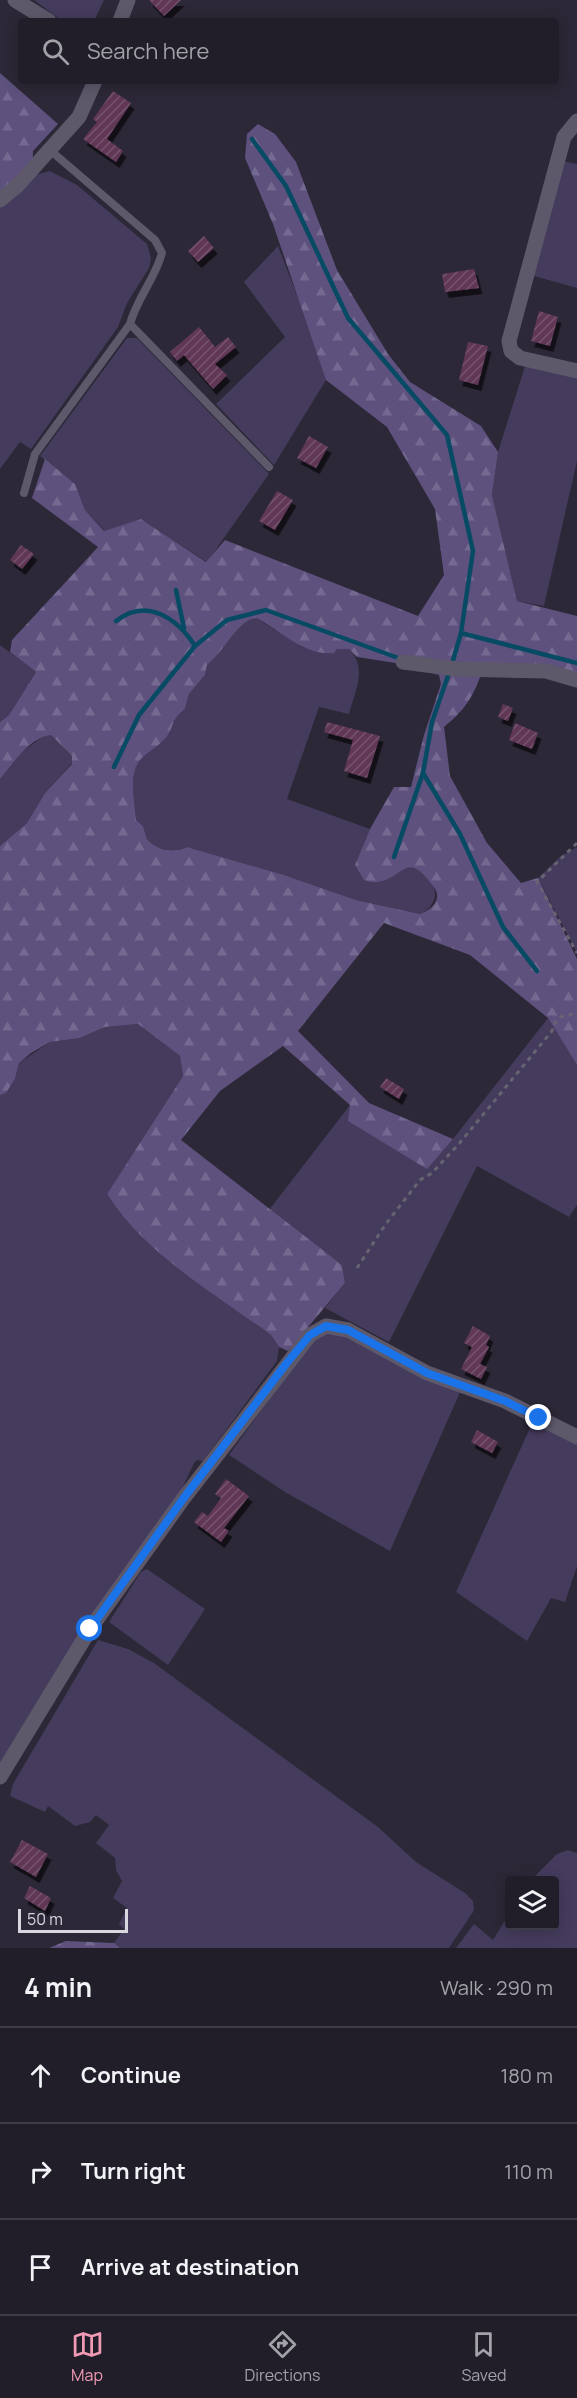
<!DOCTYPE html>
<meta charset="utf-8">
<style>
:root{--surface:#211e29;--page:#292731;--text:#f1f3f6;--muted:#a2a2a8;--line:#3e3c46;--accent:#f19ab4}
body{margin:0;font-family:Manrope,sans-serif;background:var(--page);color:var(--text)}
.controls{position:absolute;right:18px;bottom:18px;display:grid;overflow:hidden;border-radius:6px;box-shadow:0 3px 15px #0003}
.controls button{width:54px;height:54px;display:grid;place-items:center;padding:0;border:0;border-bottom:2px solid var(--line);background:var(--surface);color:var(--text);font:30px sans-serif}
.scale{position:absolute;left:18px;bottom:15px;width:110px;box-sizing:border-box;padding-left:6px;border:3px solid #d9d7e0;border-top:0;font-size:16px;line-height:21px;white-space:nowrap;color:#d9d7e0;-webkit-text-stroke:4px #2c2837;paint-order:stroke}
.stop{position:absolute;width:18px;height:18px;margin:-14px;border:4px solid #1a73e8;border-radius:50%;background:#fff}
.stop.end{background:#1a73e8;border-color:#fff;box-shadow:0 2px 6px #0008}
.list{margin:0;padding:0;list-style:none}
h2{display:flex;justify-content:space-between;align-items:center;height:78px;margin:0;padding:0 24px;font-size:26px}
h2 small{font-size:20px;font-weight:400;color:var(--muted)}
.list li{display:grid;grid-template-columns:39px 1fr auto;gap:18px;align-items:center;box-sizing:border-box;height:96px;padding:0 24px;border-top:2px solid var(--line)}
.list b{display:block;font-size:22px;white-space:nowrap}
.list em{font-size:20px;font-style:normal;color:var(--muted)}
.icon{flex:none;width:33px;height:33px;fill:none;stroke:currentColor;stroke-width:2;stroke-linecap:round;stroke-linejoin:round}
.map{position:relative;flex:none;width:577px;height:1948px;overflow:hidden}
.search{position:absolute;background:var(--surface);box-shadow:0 3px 15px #0003;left:18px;right:18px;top:18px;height:66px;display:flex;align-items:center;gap:15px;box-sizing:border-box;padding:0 21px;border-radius:6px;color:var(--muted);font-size:22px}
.sheet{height:366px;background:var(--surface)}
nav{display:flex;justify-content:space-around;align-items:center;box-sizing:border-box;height:84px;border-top:2px solid var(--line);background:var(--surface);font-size:16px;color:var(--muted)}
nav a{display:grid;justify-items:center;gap:3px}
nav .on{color:var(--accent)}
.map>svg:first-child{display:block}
.green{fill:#453b5d}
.forest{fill:url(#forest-firs);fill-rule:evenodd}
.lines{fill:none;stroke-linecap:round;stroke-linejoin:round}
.stream{stroke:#074a63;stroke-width:4.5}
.building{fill:url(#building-hatch);filter:url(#shadow)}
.path{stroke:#676370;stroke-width:3;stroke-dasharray:4.5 4.5;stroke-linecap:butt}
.service{stroke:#5d596a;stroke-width:8}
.minor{stroke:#5d596a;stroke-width:15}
.route{stroke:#1a73e8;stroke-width:8}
</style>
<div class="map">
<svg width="577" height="1948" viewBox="0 0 577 1948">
<defs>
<pattern id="forest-firs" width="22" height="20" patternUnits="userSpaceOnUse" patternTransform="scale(1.5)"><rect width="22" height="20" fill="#5e517e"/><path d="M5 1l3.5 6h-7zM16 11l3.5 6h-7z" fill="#746990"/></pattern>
<pattern id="building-hatch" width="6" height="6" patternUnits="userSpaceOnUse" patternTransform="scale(1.5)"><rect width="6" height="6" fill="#603756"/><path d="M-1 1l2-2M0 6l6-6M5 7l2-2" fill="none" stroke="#76536e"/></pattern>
<filter id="shadow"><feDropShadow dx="3.5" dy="6" stdDeviation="0" flood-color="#0009"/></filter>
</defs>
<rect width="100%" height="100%" fill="#2c2837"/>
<!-- green -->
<path class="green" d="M 34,0 L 104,0 L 94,21 L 62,21 Z
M 562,161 L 577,164 L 577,288 L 534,276 Z
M 50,171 L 77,185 L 147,244 L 151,258 L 149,268 L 127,303 L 118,327 L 31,449 L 20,442 L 0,469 L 0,206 L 32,176 Z
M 278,246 L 318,349 L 326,380 L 274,465 L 216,404 L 285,337 L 244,282 Z
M 127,338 L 137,338 L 269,474 L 207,562 L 141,519 L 105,531 L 85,510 L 75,484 L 40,456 Z
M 526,363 L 577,376 L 577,461 L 544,606 L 517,601 L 492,495 L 498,452 Z
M 256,618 L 305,648 L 349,649 C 368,668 355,691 349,714 L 319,707 L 287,799 L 370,829 L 355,865 L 397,873 C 401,870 404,866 409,866 C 429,867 450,899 420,914 L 356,900 L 284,875 L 187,847 C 174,854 156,850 147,839 L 143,826 L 136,820 C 135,801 128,776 140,760 C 147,752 158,747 165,739 C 175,728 169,721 185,709 L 189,694 L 205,675 L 207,665 C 223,653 238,620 256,618 Z
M 0,645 L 36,672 L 9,715 L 0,722 Z
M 45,735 L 51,735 L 72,756 L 72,763 L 45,793 L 27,823 L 0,846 L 0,779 L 22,752 Z
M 577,847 L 577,953 L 538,878 L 561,856 Z
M 548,1018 L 577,1065 L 577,1205 L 569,1217 L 477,1166 L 389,1342 L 325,1308 L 345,1283 L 342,1265 L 269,1210 L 350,1105 L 427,1168 L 453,1139 Z
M 138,1024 L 180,1056 L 183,1076 L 107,1194 C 144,1252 217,1295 271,1335 L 279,1347 L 277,1361 L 203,1461 L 197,1460 L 194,1463 L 181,1491 L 0,1769 L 0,1095 L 6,1093 L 15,1079 L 19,1063 L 50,1042 L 80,1038 L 105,1027 Z
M 335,1332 L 461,1390 L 390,1551 L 285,1492 L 229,1455 L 310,1343 L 319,1334 Z
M 533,1421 L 577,1442 L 577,1566 L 565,1602 L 551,1598 L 527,1641 L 456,1592 Z
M 147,1569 L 205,1609 L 168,1665 L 109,1622 L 141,1572 Z
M 98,1640 L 128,1649 L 154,1663 L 378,1827 L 416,1862 L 465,1893 L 473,1901 L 474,1908 L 473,1912 L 449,1948 L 120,1948 L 114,1943 L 124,1929 L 119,1924 L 127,1908 L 113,1898 L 122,1881 L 116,1870 L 115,1858 L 96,1843 L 109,1825 L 96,1815 L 90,1822 L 75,1826 L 48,1806 L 45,1812 L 10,1796 L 13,1784 Z
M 568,1850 L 577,1853 L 577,1948 L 456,1948 L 474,1924 L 493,1940 L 509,1914 L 510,1926 L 554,1926 L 554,1880 L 531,1880 L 557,1854 Z"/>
<!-- forest -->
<path class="forest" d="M 0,73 L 58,124 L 33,151 L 32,176 L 0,206 Z
M 258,124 L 275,134 L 296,162 L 337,270 L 388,354 L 410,382 L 481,426 L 498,452 L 492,495 L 517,601 L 577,616 L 577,676 L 482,671 C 474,696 465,710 444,727 L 450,776 L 487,843 L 521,883 L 538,878 L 577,959 L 577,1065 L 548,1018 L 470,955 L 384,923 L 298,1031 L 369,1103 L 453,1139 L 427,1169 L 348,1121 L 350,1105 L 283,1046 L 220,1091 L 181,1140 L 342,1265 L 345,1283 L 288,1351 L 279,1347 L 271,1335 C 215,1294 145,1254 107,1194 L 183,1076 L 180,1056 L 138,1024 L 105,1027 L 80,1038 L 50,1042 L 31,1053 L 19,1063 L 15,1079 L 6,1093 L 0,1095 L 0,846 L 27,823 L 45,793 L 72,764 L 72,756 L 51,735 C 30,737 13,764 0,779 L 0,722 L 9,715 L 36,672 L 10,652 L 12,640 L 98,547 L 32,498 L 45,459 L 75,484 L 85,510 L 104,531 L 141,519 L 206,562 L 225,540 L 418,616 L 444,575 L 435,509 L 387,427 L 326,380 L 273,224 L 245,158 L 247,134 ZM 256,618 C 281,630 303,656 334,653 L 337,649 L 349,649 L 357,657 L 402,664 L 439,675 L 441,684 L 424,735 L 411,787 L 394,787 L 370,829 L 355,865 L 364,880 C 368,881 374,883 378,882 C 403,878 406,851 430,882 C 434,887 438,891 437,898 C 435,907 427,911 420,914 L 356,900 L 284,875 L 187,847 C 174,854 156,850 147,839 L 143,826 L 136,820 C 135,801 128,776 140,760 C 147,752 158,747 165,739 C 175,728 169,721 185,709 L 189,694 L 205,675 L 207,665 C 223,653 238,620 256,618 Z
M 66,1941 L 114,1943 L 120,1948 L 49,1948 Z"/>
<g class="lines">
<!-- stream -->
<path class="stream" d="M 252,139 L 286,186 L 348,318 L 447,435 L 473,551 L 461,633
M 176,590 L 184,628
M 116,621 C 146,597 177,618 195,646
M 452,664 L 461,633 L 577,663
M 450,670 L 432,722 L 423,773 L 460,834 L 503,927 L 537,971
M 114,767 L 139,715 L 195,646 L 227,620 L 266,610 L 401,659
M 394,857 L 423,773"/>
</g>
<!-- building -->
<path class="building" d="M 149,0 L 181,0 L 164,16 Z
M 113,91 L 131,103 L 107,139 L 123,151 L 116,162 L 83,139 L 97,122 L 93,119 Z
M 204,236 L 214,248 L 198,262 L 188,251 Z
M 474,269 L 479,288 L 445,292 L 442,274 Z
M 539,311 L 558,317 L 550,346 L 531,341 Z
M 199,327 L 215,347 L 228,337 L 236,347 L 215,364 L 227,375 L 213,389 L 184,355 L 177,361 L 170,352 Z
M 468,342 L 488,346 L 478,385 L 459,380 Z
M 309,436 L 328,447 L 316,468 L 297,458 Z
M 277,491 L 293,500 L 275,530 L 259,521 Z
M 21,545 L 34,554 L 22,569 L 10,560 Z
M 503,704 L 513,708 L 508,721 L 498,717 Z
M 327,722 L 380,736 L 367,778 L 344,771 L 353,740 L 324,732 Z
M 515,723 L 538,733 L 532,749 L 509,740 Z
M 386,1078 L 404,1089 L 399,1099 L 380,1087 Z
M 473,1326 L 490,1336 L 486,1345 L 489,1347 L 480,1364 L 487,1367 L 481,1379 L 461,1369 L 472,1347 L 464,1343 Z
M 477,1430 L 498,1442 L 492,1453 L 471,1442 Z
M 226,1479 L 249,1496 L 224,1528 L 229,1531 L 221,1542 L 194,1522 L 202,1512 L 208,1516 L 221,1498 L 215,1494 Z
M 22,1840 L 48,1854 L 36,1877 L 10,1862 Z
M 30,1886 L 51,1898 L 45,1911 L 24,1898 Z"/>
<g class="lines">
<!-- path -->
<path class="path" d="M 577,843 L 537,882 L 577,953
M 357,1268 L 385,1225 L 420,1180 L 432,1173 L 458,1145 L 552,1031 C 558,1010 565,1020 577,1011"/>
<!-- service -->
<path class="service" d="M 51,151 L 155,240 L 162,253 C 155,279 137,298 130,324 L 269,467
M 24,493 L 35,454 L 130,324"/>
<!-- minor -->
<path class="minor" d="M 15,0 L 49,21
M 120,21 L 128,0
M 577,121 L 564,137 L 509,341 L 511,351 L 520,358 L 577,371
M 0,200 L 17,186 L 79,117 L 95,81
M 403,662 L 457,669 L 546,671 L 577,680
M 0,1777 L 90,1629 L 183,1499 L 310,1335 L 326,1326 L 348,1330 L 427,1373 L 505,1401 L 577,1437"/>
</g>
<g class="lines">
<!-- route -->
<path class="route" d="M 90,1629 L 183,1499 L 286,1364 L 310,1335 L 326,1326 L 348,1330 L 427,1373 L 505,1401 L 539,1418"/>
</g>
</svg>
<div class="controls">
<button><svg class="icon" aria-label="layers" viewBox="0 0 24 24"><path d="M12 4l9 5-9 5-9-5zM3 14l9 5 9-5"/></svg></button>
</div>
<div class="scale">50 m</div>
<div class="stop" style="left:90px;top:1629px"></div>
<div class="stop end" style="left:539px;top:1418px"></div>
<div class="search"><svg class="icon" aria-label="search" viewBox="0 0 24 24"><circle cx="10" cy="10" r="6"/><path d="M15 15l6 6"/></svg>Search here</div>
</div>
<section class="sheet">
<h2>4 min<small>Walk · 290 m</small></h2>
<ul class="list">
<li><svg class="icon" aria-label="ahead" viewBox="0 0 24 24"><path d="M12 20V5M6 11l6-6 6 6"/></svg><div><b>Continue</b></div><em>180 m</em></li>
<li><svg class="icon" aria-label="right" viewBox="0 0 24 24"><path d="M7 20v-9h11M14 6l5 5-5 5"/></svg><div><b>Turn right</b></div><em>110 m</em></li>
<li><svg class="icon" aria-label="arrive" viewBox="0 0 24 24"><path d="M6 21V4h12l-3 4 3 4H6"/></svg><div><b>Arrive at destination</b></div></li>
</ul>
</section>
<nav>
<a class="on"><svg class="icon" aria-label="map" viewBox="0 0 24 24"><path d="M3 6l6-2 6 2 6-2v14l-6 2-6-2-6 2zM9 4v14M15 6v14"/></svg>Map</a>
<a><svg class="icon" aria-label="directions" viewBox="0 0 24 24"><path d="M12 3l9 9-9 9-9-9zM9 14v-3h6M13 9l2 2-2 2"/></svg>Directions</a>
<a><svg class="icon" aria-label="saved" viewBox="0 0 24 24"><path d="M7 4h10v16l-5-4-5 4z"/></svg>Saved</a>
</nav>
